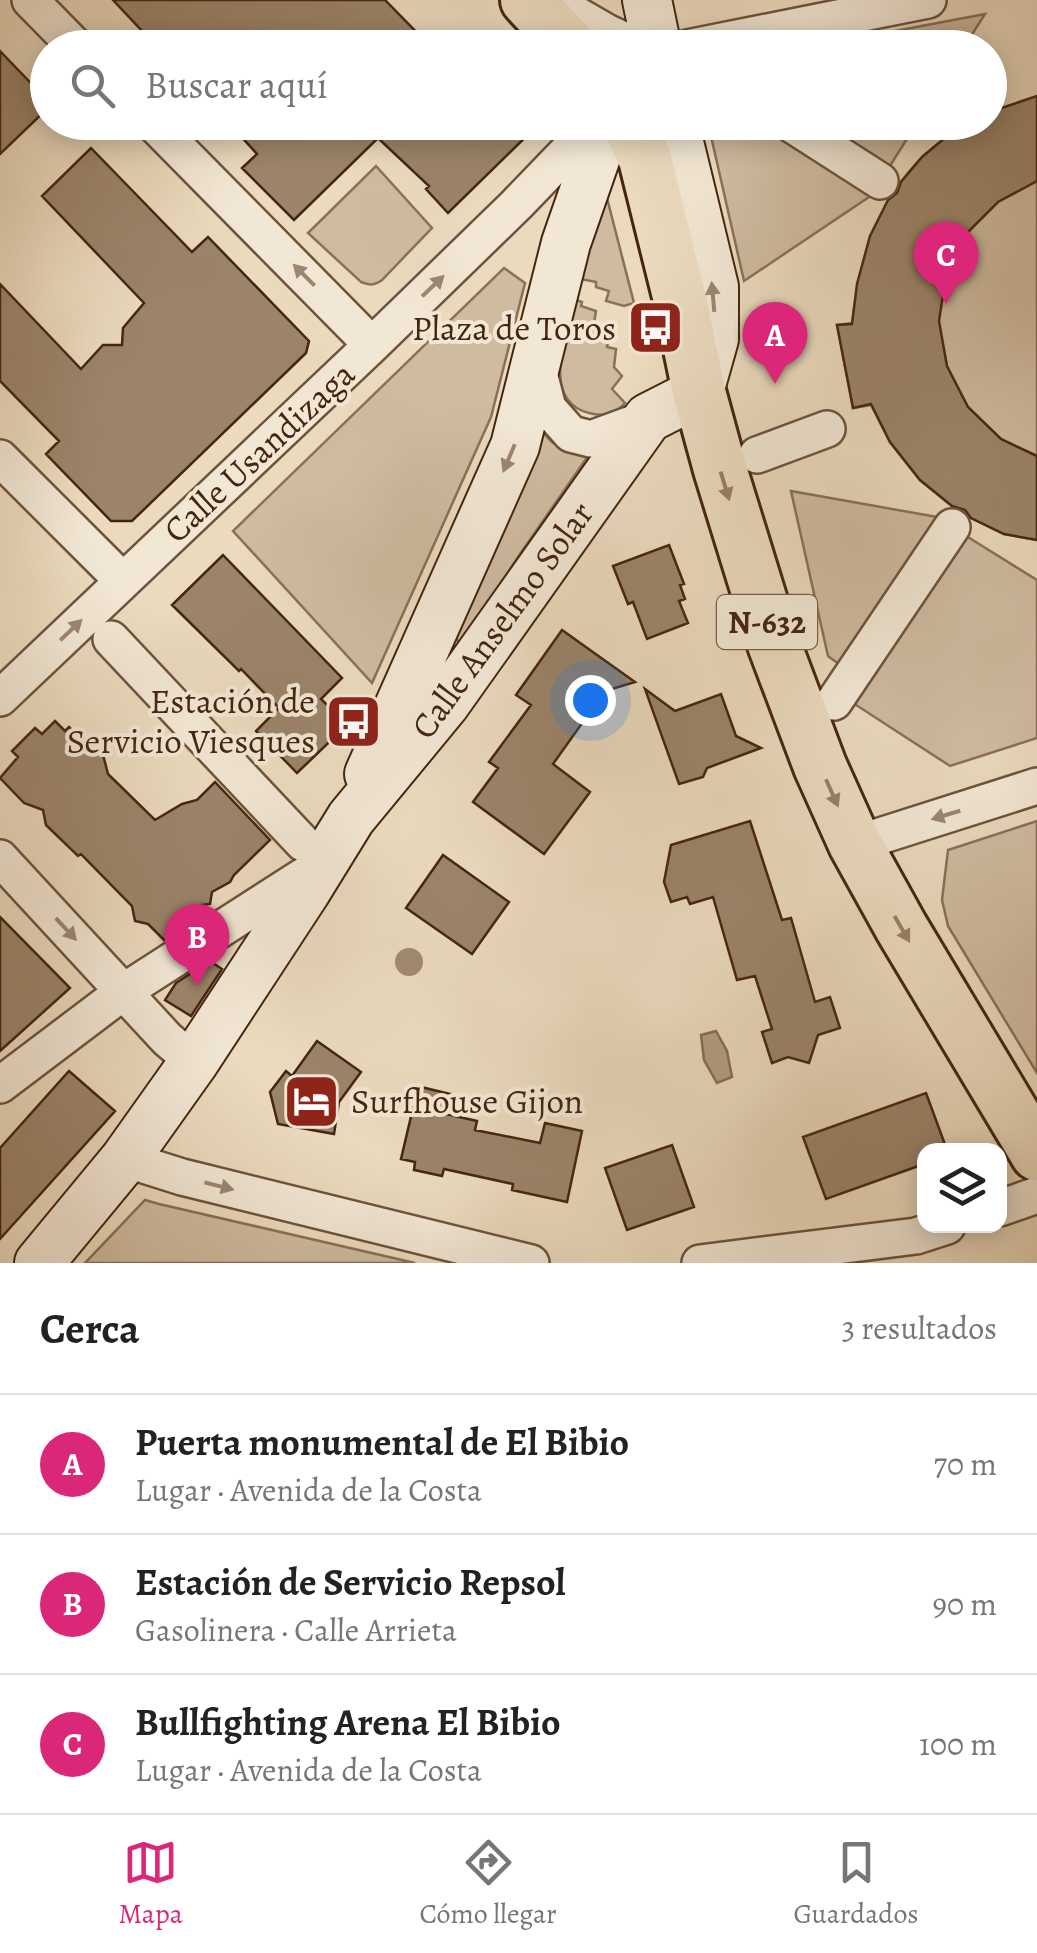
<!DOCTYPE html>
<html lang="es">
<meta charset="utf-8">
<style>
:root{--surface:#fff;--page:#f2f2f2;--text:#222;--muted:#767676;--line:#e0e0e0;--accent:#db2777}
body{margin:0;font-family:Alegreya,serif;background:var(--page);color:var(--text)}
.controls{position:absolute;right:30px;bottom:30px;display:grid;overflow:hidden;border-radius:20px;box-shadow:0 5px 25px #0003}
.controls button{width:90px;height:90px;display:grid;place-items:center;padding:0;border:0;border-bottom:2px solid var(--line);background:var(--surface);color:var(--text);font:50px sans-serif}
.you{position:absolute;left:590px;top:700px;width:35px;height:35px;margin:-25px;border:8px solid #fff;border-radius:50%;background:#1a73e8;box-shadow:0 0 0 15px #1a73e833}
.badge{display:grid;place-items:center;width:65px;height:65px;border-radius:50%;background:var(--accent);color:#fff;font-size:32px;font-weight:700}
.pin{position:absolute;translate:-50% -82px;filter:drop-shadow(0 2px 5px #0008)}
.pin::after{content:'';position:absolute;top:52px;width:35px;height:30px;background:inherit;clip-path:polygon(0 0,100% 0,50% 100%)}
.list{margin:0;padding:0;list-style:none}
h2{display:flex;justify-content:space-between;align-items:center;height:130px;margin:0;padding:0 40px;font-size:42px}
h2 small{font-size:32px;font-weight:400;color:var(--muted)}
.list li{display:grid;grid-template-columns:65px 1fr auto;gap:30px;align-items:center;box-sizing:border-box;height:140px;padding:0 40px;border-top:2px solid var(--line)}
.list b{display:block;font-size:38px;white-space:nowrap}
.list p{margin:0;font-size:32px;white-space:nowrap;color:var(--muted)}
.list em{font-size:32px;font-style:normal;color:var(--muted)}
.icon{flex:none;width:55px;height:55px;fill:none;stroke:currentColor;stroke-width:2;stroke-linecap:round;stroke-linejoin:round}
.map{position:relative;flex:none;width:1037px;height:1263px;overflow:hidden}
.search{position:absolute;background:var(--surface);box-shadow:0 5px 25px #0003;left:30px;right:30px;top:30px;height:110px;display:flex;align-items:center;gap:25px;box-sizing:border-box;padding:0 35px;border-radius:55px;color:var(--muted);font-size:38px}
.sheet{height:550px;background:var(--surface)}
nav{display:flex;justify-content:space-around;align-items:center;box-sizing:border-box;height:140px;border-top:2px solid var(--line);background:var(--surface);font-size:28px;color:var(--muted)}
nav a{display:grid;justify-items:center;gap:5px}
nav .on{color:var(--accent)}
.map>svg:first-child{display:block}
.green{fill:#cfbba0;stroke:#8a7058;stroke-width:2.5}
.water{fill:#b29d83;stroke:#866d55;stroke-width:2.5}
.building{fill:#9b846a;stroke:#442610;stroke-width:2.5}
.lines{fill:none;stroke-linecap:round;stroke-linejoin:round}
.street-casing{stroke:#6e533c;stroke-width:40}
.secondary-casing{stroke:#442610;stroke-width:52}
.primary-casing{stroke:#442610;stroke-width:58}
.street{stroke:#f2e7d5;stroke-width:35}
.secondary{stroke:#f2e7d5;stroke-width:48}
.primary{stroke:#ebdabe;stroke-width:52}
.tree{fill:#a28b72}
.oneway{fill:#9b8672}
.oneway2{fill:#988067}
.labels{text-anchor:middle;stroke-width:8;stroke-linejoin:round;paint-order:stroke}
.shield{fill:#f2e7d5;stroke:#78604b;stroke-width:2.5}
.shield-label{font-size:32px;font-weight:bold;fill:#442610}
.poi-label{font-size:35px;fill:#442610;stroke:#f2e7d5;text-anchor:end}
.street-label{font-size:35px;fill:#442610;stroke:#f2e7d5}
</style>
<div class="map">
<svg width="1037" height="1263" viewBox="0 0 1037 1263">
<rect width="100%" height="100%" fill="#ebdabe"/>
<filter id="stains"><feTurbulence type="fractalNoise" baseFrequency=".002" numOctaves="4"/><feColorMatrix values="0 0 0 0 .2 0 0 0 0 .09 0 0 0 0 .02 0 0 0 .5 -.17"/></filter>
<radialGradient id="worn" r=".72"><stop offset=".6" stop-color="#630" stop-opacity="0"/><stop offset="1" stop-color="#630" stop-opacity=".3"/></radialGradient>
<!-- green -->
<path class="green" d="M 985,14 L 964,47 L 810,47 Z
M 1037,96 L 1037,540 L 1004,534 L 959,512 L 920,480 L 890,442 L 871,405 L 853,408 L 837,325 L 852,323 C 861,256 880,191 935,146 C 942,141 951,131 959,127 C 967,124 980,124 990,122 L 990,112 Z
M 708,123 L 764,123 L 869,188 L 869,197 L 744,281 Z
M 818,123 L 917,123 L 888,169 Z
M 376,166 L 432,228 L 382,280 C 374,286 369,285 361,282 L 308,233 Z
M 607,198 L 634,303 L 624,306 L 606,301 L 609,291 L 596,287 L 596,282 L 581,279 L 595,227 Z
M 504,268 L 525,283 L 491,417 L 372,683 L 233,531 Z
M 576,300 L 582,302 L 581,306 L 596,311 L 593,329 L 610,332 L 607,347 L 616,349 L 614,367 L 622,376 L 612,389 L 625,403 C 615,414 604,417 589,413 C 539,400 567,333 576,300 Z
M 541,431 L 553,443 L 586,455 L 586,459 L 520,554 L 467,635 L 460,642 L 454,638 Z
M 791,491 L 937,517 L 840,665 L 828,656 Z
M 963,534 L 1037,580 L 1037,738 L 950,766 L 853,703 Z
M 1037,821 L 1037,1073 L 948,926 L 942,900 L 948,850 Z
M 145,1200 L 159,1204 L 415,1263 L 85,1263 Z"/>
<!-- water -->
<path class="water" d="M 716,1031 L 727,1051 L 732,1077 L 717,1083 L 704,1060 L 701,1035 Z"/>
<!-- building -->
<path class="building" d="M 113,0 L 385,0 L 432,48 L 158,48 Z
M 0,51 L 48,101 L 48,108 L 0,154 Z
M 1037,96 L 1037,181 L 998,202 L 966,234 L 946,275 L 939,321 L 947,366 L 968,407 L 1001,439 L 1037,456 L 1037,540 L 1004,534 L 971,518 L 965,510 L 952,506 L 920,480 L 890,442 L 871,404 L 853,408 L 837,325 L 852,324 L 857,284 L 870,236 L 888,200 L 897,193 L 901,182 L 922,157 L 958,127 L 968,122 L 990,122 L 990,112 Z
M 228,122 L 541,122 L 448,213 L 426,189 L 429,186 L 378,138 L 294,220 L 242,168 L 257,154 Z
M 91,148 L 192,252 L 208,237 L 309,341 L 306,353 L 132,521 L 111,521 L 46,454 L 59,441 L 0,381 L 0,284 L 81,369 L 103,345 L 122,345 L 123,328 L 144,303 L 42,196 Z
M 669,545 L 684,584 L 680,585 L 685,599 L 679,601 L 688,623 L 647,639 L 633,602 L 628,604 L 613,566 Z
M 223,555 L 342,678 L 321,699 L 347,725 L 297,773 L 256,731 L 279,708 L 241,669 L 239,671 L 172,605 Z
M 562,630 L 635,682 L 605,691 L 553,764 L 590,792 L 544,854 L 473,802 L 498,768 L 489,762 L 531,705 L 516,695 Z
M 645,689 L 675,711 L 721,694 L 736,736 L 761,748 L 707,768 L 703,777 L 679,784 Z
M 55,721 L 65,731 L 69,727 L 92,750 L 102,751 L 108,774 L 155,820 L 182,804 L 197,800 L 215,782 L 270,840 L 234,875 L 230,882 L 212,892 L 210,904 L 202,905 L 164,940 L 148,924 L 135,921 L 132,906 L 81,854 L 78,856 L 46,825 L 43,810 L 24,803 L 0,778 L 18,757 L 12,751 L 35,728 L 42,734 Z
M 750,821 L 782,920 L 791,918 L 815,1002 L 830,997 L 840,1028 L 818,1035 L 809,1063 L 788,1057 L 772,1063 L 762,1032 L 772,1029 L 755,976 L 737,980 L 713,897 L 690,904 L 687,897 L 671,902 L 664,882 L 671,845 Z
M 443,855 L 509,902 L 472,954 L 406,908 Z
M 0,917 L 70,988 L 0,1051 Z
M 210,961 L 222,969 L 191,1016 L 165,1000 L 176,983 Z
M 317,1041 L 361,1072 L 339,1102 L 334,1134 L 278,1124 L 270,1092 L 286,1071 L 292,1076 Z
M 69,1071 L 115,1111 L 0,1239 L 0,1148 Z
M 421,1087 L 450,1094 L 446,1114 L 477,1121 L 475,1130 L 540,1143 L 545,1123 L 582,1131 L 567,1202 L 512,1190 L 513,1184 L 444,1169 L 442,1176 L 414,1170 L 415,1162 L 401,1159 L 413,1108 L 416,1110 Z
M 926,1093 L 947,1150 L 924,1150 L 924,1164 L 826,1199 L 803,1137 Z
M 672,1145 L 694,1207 L 627,1230 L 605,1168 Z"/>
<g class="lines">
<defs>
<path id="street" d="M 30,0 L 77,48
M 551,0 L 608,33 L 641,48
M 687,48 L 928,0
M 152,122 L 372,345
M 788,122 L 880,181
M 537,365 L 548,408 L 571,434 L 591,439 L 648,418
M 757,455 L 827,429
M 0,458 L 123,581
M 111,639 L 303,843
M 0,698 L 372,345 L 516,205 L 596,122
M 834,702 L 952,527
M 855,844 L 1037,786
M 0,858 L 167,1039 L 194,1062
M 0,1085 L 123,992 L 316,868
M 125,1159 L 182,1177 L 531,1263
M 1000,1208 L 1037,1195
M 700,1263 L 916,1236 L 947,1226"/>
<path id="secondary" d="M 647,0 L 657,48
M 369,774 L 515,446 L 566,243 L 608,122
M 39,1263 L 125,1159 L 194,1062 L 306,891 L 351,818 L 445,704 L 648,418 L 699,392 L 714,339 L 714,287 L 674,122"/>
<path id="primary" d="M 527,0 L 572,48
M 628,122 L 645,159 L 680,300 L 699,392 L 720,469 L 774,644 L 820,766 L 855,844 L 901,927 L 1037,1154"/>
</defs>
<!-- street casing -->
<use href="#street" class="street-casing"/>
<!-- secondary casing -->
<use href="#secondary" class="secondary-casing"/>
<!-- primary casing -->
<use href="#primary" class="primary-casing"/>
<!-- street -->
<use href="#street" class="street"/>
<!-- secondary -->
<use href="#secondary" class="secondary"/>
<!-- primary -->
<use href="#primary" class="primary"/>
</g>
<!-- trees -->
<circle class="tree" cx="409" cy="962" r="14"/>
<!-- one-way arrows -->
<defs><path id="oneway-solid" d="M-6-.8H1V-3.2L6.5 0L1 3.2V.8H-6Z" transform="scale(2.5)"/></defs>
<g class="oneway">
<use href="#oneway-solid" transform="translate(304 275) rotate(-135)"/>
<use href="#oneway-solid" transform="translate(433 286) rotate(-44)"/>
<use href="#oneway-solid" transform="translate(713 297) rotate(-95)"/>
<use href="#oneway-solid" transform="translate(509 458) rotate(113)"/>
<use href="#oneway-solid" transform="translate(71 630) rotate(-44)"/>
<use href="#oneway-solid" transform="translate(946 815) rotate(163)"/>
<use href="#oneway-solid" transform="translate(66 929) rotate(47)"/>
<use href="#oneway-solid" transform="translate(219 1186) rotate(14)"/>
</g>
<g class="oneway2">
<use href="#oneway-solid" transform="translate(725 486) rotate(73)"/>
<use href="#oneway-solid" transform="translate(832 793) rotate(66)"/>
<use href="#oneway-solid" transform="translate(902 929) rotate(60)"/>
</g>
<!-- icons -->
<defs>
<symbol id="bus-square" viewBox="-11 -11 22 22"><rect x="-9" y="-9" width="18" height="18" rx="4" fill="#8f2418" stroke="#f2e7d5"/><path d="M-5-6H5V4H4V6H2V4H-2V6H-4V4H-5ZM-3.5-4V0h7V-4ZM-3.5 1.2v1.5H-2V1.2ZM2 1.2v1.5H3.5V1.2Z" fill="#fff"/></symbol>
<symbol id="hotel-square" viewBox="-11 -11 22 22"><rect x="-9" y="-9" width="18" height="18" rx="4" fill="#8f2418" stroke="#f2e7d5"/><path d="M-6-4.5h1.5V1H6V5H4.5V3h-9V5H-6ZM-4 0a1.8 1.8 0 1 1 3.6 0ZM.5 0V-2.5h3Q6-2.5 6 0Z" fill="#fff"/></symbol>
</defs>
<g fill-rule="evenodd">
<use href="#bus-square" x="624" y="296" width="63" height="63"/>
<use href="#bus-square" x="322" y="690" width="63" height="63"/>
<use href="#hotel-square" x="280" y="1070" width="63" height="63"/>
</g>
<g class="labels">
<!-- shield labels -->
<rect class="shield" x="717" y="595" width="100" height="54" rx="8"/>
<g class="shield-label">
<text x="767" y="633">N-632</text>
</g>
<!-- poi labels -->
<g class="poi-label">
<text x="616" y="340">Plaza de Toros</text>
<text x="315" y="713">Estación de<tspan x="315" dy="40">Servicio Viesques</tspan></text>
<text x="351" y="1113" text-anchor="start">Surfhouse Gijon</text>
</g>
<!-- street labels -->
<g class="street-label">
<text transform="translate(259 452) rotate(-43)" y="12">Calle Usandizaga</text>
<text transform="translate(502 620) rotate(-54)" y="12">Calle Anselmo Solar</text>
</g>
</g>
<rect width="100%" height="100%" filter="url(#stains)"/>
<rect width="100%" height="100%" fill="url(#worn)"/>
</svg>
<div class="controls">
<button><svg class="icon" aria-label="layers" viewBox="0 0 24 24"><path d="M12 4l9 5-9 5-9-5zM3 14l9 5 9-5"/></svg></button>
</div>
<div class="you"></div>
<div class="pin badge" style="left:775px;top:384px">A</div>
<div class="pin badge" style="left:197px;top:986px">B</div>
<div class="pin badge" style="left:946px;top:304px">C</div>
<div class="search"><svg class="icon" aria-label="search" viewBox="0 0 24 24"><circle cx="10" cy="10" r="6"/><path d="M15 15l6 6"/></svg>Buscar aquí</div>
</div>
<section class="sheet">
<h2>Cerca<small>3 resultados</small></h2>
<ul class="list">
<li><span class="badge">A</span><div><b>Puerta monumental de El Bibio</b><p>Lugar · Avenida de la Costa</p></div><em>70 m</em></li>
<li><span class="badge">B</span><div><b>Estación de Servicio Repsol</b><p>Gasolinera · Calle Arrieta</p></div><em>90 m</em></li>
<li><span class="badge">C</span><div><b>Bullfighting Arena El Bibio</b><p>Lugar · Avenida de la Costa</p></div><em>100 m</em></li>
</ul>
</section>
<nav>
<a class="on"><svg class="icon" aria-label="map" viewBox="0 0 24 24"><path d="M3 6l6-2 6 2 6-2v14l-6 2-6-2-6 2zM9 4v14M15 6v14"/></svg>Mapa</a>
<a><svg class="icon" aria-label="directions" viewBox="0 0 24 24"><path d="M12 3l9 9-9 9-9-9zM9 14v-3h6M13 9l2 2-2 2"/></svg>Cómo llegar</a>
<a><svg class="icon" aria-label="saved" viewBox="0 0 24 24"><path d="M7 4h10v16l-5-4-5 4z"/></svg>Guardados</a>
</nav>
